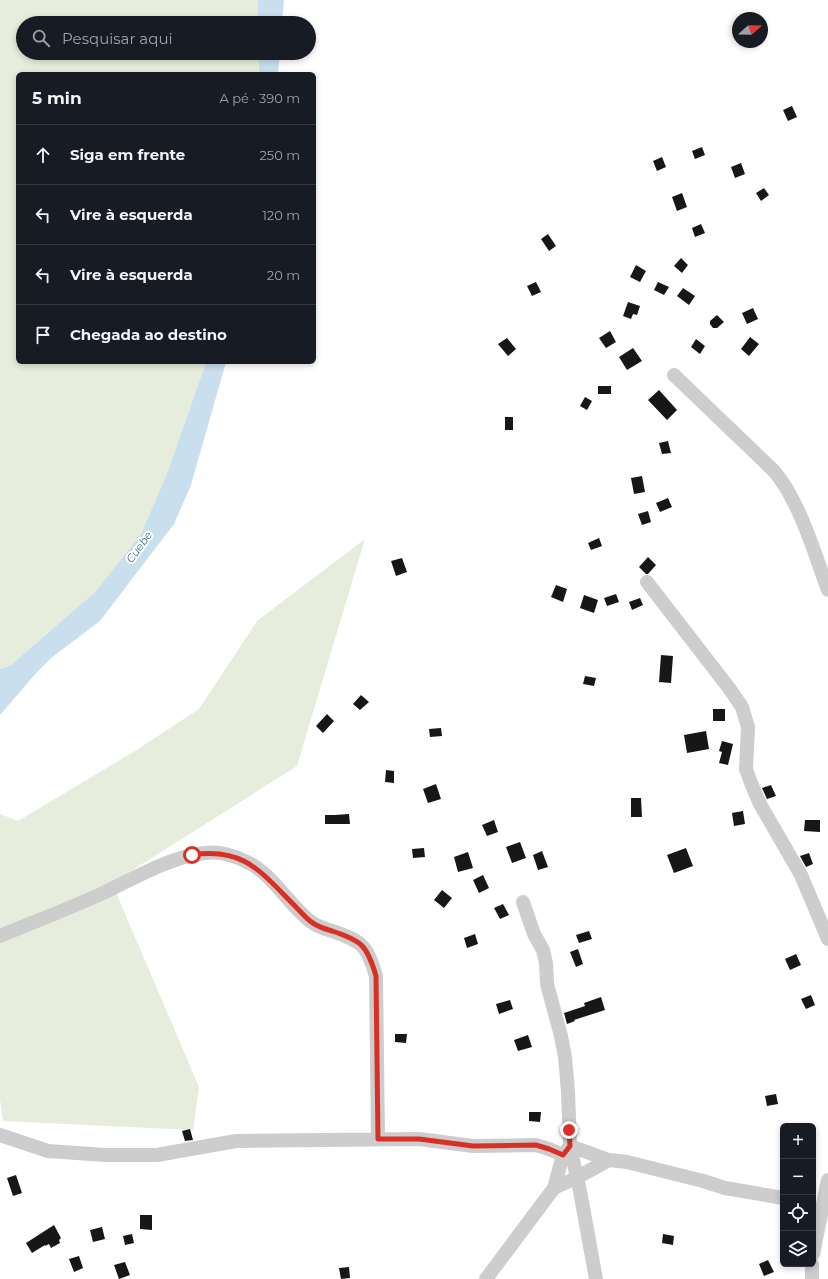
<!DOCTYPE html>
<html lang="pt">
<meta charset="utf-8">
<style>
:root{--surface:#171b24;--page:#242831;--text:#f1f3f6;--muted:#9ea1a6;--line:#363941}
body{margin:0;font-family:Montserrat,sans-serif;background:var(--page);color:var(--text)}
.controls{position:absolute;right:12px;bottom:12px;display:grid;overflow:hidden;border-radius:6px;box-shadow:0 2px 6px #0003}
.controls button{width:36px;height:36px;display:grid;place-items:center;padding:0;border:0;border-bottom:1px solid var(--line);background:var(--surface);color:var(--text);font:20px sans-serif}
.compass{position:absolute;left:732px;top:12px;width:36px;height:36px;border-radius:50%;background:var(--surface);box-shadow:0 2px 6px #0003;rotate:70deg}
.stop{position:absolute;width:12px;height:12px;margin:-9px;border:3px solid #d93025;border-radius:50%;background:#fff}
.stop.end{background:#d93025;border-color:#fff;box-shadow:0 1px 4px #0008}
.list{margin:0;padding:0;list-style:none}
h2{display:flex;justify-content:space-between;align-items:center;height:52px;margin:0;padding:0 16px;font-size:17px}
h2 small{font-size:13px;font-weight:400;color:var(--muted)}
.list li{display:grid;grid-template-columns:26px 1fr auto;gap:12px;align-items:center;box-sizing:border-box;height:60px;padding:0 16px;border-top:1px solid var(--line)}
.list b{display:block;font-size:15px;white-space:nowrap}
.list em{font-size:13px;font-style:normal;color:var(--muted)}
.icon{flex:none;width:22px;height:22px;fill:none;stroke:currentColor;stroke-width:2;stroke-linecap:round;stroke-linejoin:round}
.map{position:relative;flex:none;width:828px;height:1279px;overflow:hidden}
.search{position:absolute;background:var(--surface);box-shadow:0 2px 6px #0003;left:16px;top:16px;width:300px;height:44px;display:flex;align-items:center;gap:10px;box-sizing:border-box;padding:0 14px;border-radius:22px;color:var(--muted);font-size:15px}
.panel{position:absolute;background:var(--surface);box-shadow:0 2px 6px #0003;left:16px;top:72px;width:300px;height:292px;border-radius:6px}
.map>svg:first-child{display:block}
.green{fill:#e6eddd}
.water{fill:#c9dfee}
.building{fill:#171717}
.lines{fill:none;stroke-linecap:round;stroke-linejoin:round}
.minor{stroke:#cdcdcd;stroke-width:14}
.route{stroke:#d93025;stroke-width:5}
.labels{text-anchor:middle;stroke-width:4;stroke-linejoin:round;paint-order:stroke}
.water-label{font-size:11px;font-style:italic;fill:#397296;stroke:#fff}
</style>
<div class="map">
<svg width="828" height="1279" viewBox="0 0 828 1279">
<rect width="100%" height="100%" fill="#fff"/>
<!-- green -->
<path class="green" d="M 0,0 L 258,0 L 258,23 L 23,23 L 23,53 L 259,53 L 259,74 L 18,74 L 18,362 L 206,362 L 168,471 L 141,534 L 95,592 L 11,665 L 0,669 Z
M 365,539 L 297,766 L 112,883 L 199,1087 L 193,1130 L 3,1121 L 0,1100 L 0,814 L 18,821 L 135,751 L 199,709 L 257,621 Z"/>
<!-- water -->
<path class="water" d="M 258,0 L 284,0 L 282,23 L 258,23 Z
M 259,53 L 280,53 L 278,74 L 259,74 Z
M 206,362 L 226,362 L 191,485 L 174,524 L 100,621 L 51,658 L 38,671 L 0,715 L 0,669 L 11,665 L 95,592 L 141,534 L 168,471 Z"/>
<!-- building -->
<path class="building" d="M 792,106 L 797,117 L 788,121 L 783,110 Z
M 702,147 L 705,155 L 695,159 L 692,151 Z
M 662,157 L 666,167 L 657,171 L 653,161 Z
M 741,163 L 745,174 L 735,178 L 731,167 Z
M 764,188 L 769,195 L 761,201 L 756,193 Z
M 682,193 L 687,207 L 677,211 L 672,197 Z
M 701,224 L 705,233 L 695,237 L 692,228 Z
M 548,234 L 556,246 L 549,251 L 541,239 Z
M 681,258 L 688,265 L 682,273 L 674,266 Z
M 636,265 L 646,271 L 640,282 L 630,277 Z
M 536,282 L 541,292 L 532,296 L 527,286 Z
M 658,282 L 669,287 L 664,295 L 654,290 Z
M 683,288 L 695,296 L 689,305 L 677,296 Z
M 628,302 L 640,306 L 637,315 L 633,314 L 631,319 L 623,316 Z
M 753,308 L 758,319 L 747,324 L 742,313 Z
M 717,315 L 724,322 L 717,328 L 713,328 L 710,324 L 710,321 Z
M 610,331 L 616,342 L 606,348 L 599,338 Z
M 750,337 L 759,344 L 749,356 L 741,349 Z
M 507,338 L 516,349 L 508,356 L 498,344 Z
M 696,339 L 705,346 L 700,354 L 691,347 Z
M 633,348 L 642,361 L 627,370 L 619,357 Z
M 598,386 L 611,386 L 611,394 L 598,394 Z
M 659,390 L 677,410 L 667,420 L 648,400 Z
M 585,397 L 592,401 L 587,410 L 580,406 Z
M 505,417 L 513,417 L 513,430 L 505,430 Z
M 668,441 L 671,453 L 662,454 L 659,443 Z
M 642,476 L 645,492 L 634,494 L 631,478 Z
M 668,498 L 672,507 L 660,512 L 656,503 Z
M 648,511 L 651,522 L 642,525 L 638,514 Z
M 599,538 L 602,546 L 591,550 L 588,543 Z
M 648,557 L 656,565 L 648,574 L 646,574 L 639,567 Z
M 402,558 L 407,572 L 396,576 L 391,561 Z
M 556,585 L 567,589 L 563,602 L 551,597 Z
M 616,594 L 619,602 L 607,606 L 604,598 Z
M 584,595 L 598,600 L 594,613 L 580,608 Z
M 640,598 L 643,605 L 632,610 L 629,602 Z
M 661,655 L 673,656 L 671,683 L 659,682 Z
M 585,676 L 596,678 L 594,686 L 583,684 Z
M 361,695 L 369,702 L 360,710 L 353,704 Z
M 713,709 L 725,709 L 725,721 L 713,721 Z
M 327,714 L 334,721 L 323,733 L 316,726 Z
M 441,728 L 442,736 L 430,737 L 429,729 Z
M 706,731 L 709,749 L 687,753 L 684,735 Z
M 722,741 L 733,744 L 728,765 L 719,763 L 722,752 L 719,751 Z
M 386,770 L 394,771 L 394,783 L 385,782 Z
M 436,784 L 441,799 L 428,803 L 423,789 Z
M 771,785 L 776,796 L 767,799 L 762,788 Z
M 631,798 L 641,798 L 642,817 L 631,817 Z
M 743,811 L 745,824 L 734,826 L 732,813 Z
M 349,814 L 350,824 L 325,824 L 325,815 L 335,815 Z
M 494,820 L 498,832 L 487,836 L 482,825 Z
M 805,820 L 820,820 L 820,832 L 804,831 Z
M 520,842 L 526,858 L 512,863 L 506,847 Z
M 424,848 L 425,857 L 413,858 L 412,849 Z
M 686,848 L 693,866 L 674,873 L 667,855 Z
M 542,851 L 548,867 L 538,870 L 533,855 Z
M 468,852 L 473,868 L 458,872 L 454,857 Z
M 809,853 L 813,864 L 806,867 L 800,856 Z
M 483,875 L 489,888 L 479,893 L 473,880 Z
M 442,890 L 452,898 L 444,908 L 434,900 Z
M 503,904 L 509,915 L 500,919 L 494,908 Z
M 589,931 L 592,939 L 579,943 L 576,935 Z
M 475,934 L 478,944 L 467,948 L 464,938 Z
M 578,949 L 583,964 L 576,967 L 570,952 Z
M 796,954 L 801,965 L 790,970 L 785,959 Z
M 811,995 L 815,1005 L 806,1009 L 801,999 Z
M 601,997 L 605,1010 L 574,1020 L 575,1021 L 567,1024 L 564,1013 L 585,1006 L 584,1003 Z
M 510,1000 L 513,1009 L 499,1014 L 496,1004 Z
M 395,1034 L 407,1034 L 406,1043 L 395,1042 Z
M 528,1035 L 532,1047 L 518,1051 L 514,1040 Z
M 776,1094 L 778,1104 L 767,1106 L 765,1096 Z
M 529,1112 L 541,1112 L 540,1122 L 529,1121 Z
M 190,1129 L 193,1140 L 185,1141 L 182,1131 Z
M 16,1175 L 22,1193 L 13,1196 L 7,1178 Z
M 140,1215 L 152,1215 L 152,1230 L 140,1229 Z
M 54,1225 L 61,1238 L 59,1240 L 60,1243 L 51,1248 L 49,1244 L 45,1246 L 45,1245 L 32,1253 L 26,1243 Z
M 102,1227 L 105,1239 L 93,1242 L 90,1230 Z
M 132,1234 L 134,1243 L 125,1245 L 123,1236 Z
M 663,1234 L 674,1236 L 673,1245 L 662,1243 Z
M 79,1256 L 83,1268 L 74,1272 L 69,1259 Z
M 768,1260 L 774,1272 L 764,1276 L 759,1264 Z
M 125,1262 L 130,1275 L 119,1279 L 114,1265 Z
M 349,1267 L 350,1278 L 341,1279 L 339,1268 Z"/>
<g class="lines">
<!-- minor -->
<path class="minor" d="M 674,375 L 774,471 C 800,502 814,552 828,590
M 647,582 L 729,688 L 742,707 L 748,727 L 746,769 L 751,783 L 760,804 L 801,875 L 828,939
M 523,902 L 534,934 L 543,950 L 546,963 L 547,984 L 561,1036 L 565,1057 L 568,1092 L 570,1146 L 580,1191 L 596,1279
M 0,936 C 34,922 68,909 101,894 C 133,879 169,857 205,853 C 219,851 236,856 249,863 C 272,874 289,905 310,921 C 316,926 325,929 332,931 C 362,941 367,945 376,976 L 378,1139
M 0,1135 L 48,1151 L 105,1155 L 157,1155 L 236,1141 L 419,1139 L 473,1146 L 536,1145 L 549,1149 L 563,1155
M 554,1188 L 576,1178 L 609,1160
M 813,1254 L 828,1180
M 486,1279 L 554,1188 L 563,1155 L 570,1146 L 609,1160 L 627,1162 L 703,1181 L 725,1188 L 783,1198
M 812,1279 L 812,1264"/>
</g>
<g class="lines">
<!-- route -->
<path class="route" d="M 192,855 C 244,847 261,872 295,906 C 300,911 304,916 310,921 C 316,926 325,929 332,931 C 362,941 367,945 376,976 L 378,1139 L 419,1139 L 473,1146 L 536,1145 L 549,1149 L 563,1155 L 570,1146 L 569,1130"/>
</g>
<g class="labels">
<!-- water labels -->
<g class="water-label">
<text transform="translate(139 547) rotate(-54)" y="4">Cuebe</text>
</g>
</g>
</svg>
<div class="controls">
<button>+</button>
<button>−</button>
<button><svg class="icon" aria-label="locate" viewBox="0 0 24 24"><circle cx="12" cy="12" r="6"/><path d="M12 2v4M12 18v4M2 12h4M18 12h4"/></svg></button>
<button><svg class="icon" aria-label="layers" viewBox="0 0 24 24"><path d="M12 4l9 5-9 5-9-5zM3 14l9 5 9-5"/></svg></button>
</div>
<svg class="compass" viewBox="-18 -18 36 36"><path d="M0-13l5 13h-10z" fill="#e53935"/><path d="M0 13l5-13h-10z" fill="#9ea1a6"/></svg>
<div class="stop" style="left:192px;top:855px"></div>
<div class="stop end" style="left:569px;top:1130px"></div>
<div class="search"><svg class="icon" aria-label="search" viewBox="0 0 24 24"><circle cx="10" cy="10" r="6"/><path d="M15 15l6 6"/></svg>Pesquisar aqui</div>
<section class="panel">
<h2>5 min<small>A pé · 390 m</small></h2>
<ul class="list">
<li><svg class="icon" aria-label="ahead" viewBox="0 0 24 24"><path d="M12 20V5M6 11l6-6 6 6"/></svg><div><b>Siga em frente</b></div><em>250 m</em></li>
<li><svg class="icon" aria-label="left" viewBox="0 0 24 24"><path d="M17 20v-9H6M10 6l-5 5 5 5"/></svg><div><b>Vire à esquerda</b></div><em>120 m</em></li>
<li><svg class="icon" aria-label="left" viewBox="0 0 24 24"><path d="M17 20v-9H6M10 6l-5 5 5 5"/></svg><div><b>Vire à esquerda</b></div><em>20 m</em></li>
<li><svg class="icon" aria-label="arrive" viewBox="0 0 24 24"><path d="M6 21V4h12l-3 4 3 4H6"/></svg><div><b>Chegada ao destino</b></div></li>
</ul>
</section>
</div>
